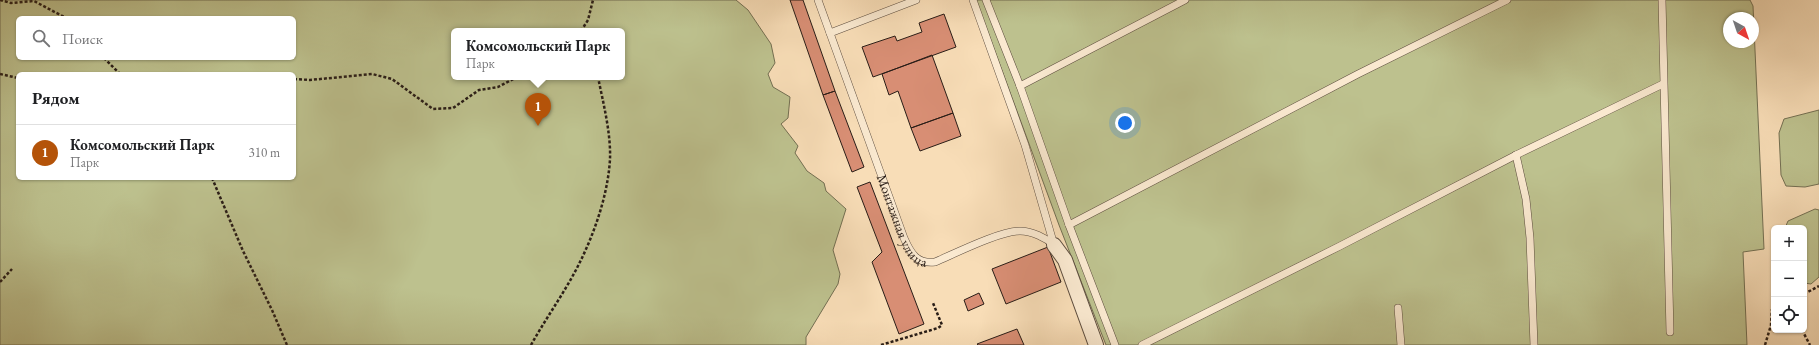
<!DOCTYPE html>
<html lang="ru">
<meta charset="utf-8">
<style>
:root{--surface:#fff;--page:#f2f2f2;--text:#202124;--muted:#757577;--line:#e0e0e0;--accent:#b45309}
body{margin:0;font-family:"EB Garamond",serif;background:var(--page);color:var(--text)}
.controls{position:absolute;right:12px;bottom:12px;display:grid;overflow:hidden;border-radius:6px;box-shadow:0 1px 3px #0004}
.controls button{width:36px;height:36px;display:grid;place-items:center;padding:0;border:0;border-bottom:1px solid var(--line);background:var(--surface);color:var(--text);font:20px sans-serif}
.compass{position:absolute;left:1723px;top:12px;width:36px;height:36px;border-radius:50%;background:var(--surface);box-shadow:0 1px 3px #0004;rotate:140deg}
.you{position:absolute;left:1125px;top:123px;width:14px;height:14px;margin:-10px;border:3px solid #fff;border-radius:50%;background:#1a73e8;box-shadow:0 0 0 6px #1a73e833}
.badge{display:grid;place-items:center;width:26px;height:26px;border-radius:50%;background:var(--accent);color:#fff;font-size:13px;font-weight:700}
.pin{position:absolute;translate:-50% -33px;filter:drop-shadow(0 1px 2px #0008)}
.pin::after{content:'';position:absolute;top:21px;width:14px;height:12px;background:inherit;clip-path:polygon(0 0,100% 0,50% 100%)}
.popup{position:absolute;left:451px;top:28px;width:174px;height:52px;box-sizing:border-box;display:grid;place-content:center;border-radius:6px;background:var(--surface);filter:drop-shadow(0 1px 3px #0005);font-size:13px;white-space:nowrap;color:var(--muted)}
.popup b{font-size:15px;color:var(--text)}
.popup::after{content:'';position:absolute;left:50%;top:100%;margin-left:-8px;border:8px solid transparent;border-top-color:var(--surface)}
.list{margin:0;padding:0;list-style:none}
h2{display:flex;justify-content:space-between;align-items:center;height:52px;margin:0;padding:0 16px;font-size:17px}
h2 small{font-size:13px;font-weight:400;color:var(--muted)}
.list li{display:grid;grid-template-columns:26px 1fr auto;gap:12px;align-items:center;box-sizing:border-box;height:56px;padding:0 16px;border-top:1px solid var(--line)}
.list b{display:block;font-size:15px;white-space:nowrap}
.list p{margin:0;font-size:13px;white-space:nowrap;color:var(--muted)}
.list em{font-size:13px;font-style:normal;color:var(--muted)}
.icon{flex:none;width:22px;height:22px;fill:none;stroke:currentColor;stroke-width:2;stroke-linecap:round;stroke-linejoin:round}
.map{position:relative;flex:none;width:1819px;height:345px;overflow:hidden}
.search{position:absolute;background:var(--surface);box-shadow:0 1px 3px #0004;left:16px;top:16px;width:280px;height:44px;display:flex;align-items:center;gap:10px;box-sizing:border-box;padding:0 14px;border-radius:6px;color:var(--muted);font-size:15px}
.panel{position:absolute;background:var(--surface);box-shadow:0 1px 3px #0004;left:16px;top:72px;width:280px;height:108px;border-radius:6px}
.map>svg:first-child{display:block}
.green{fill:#bdc18e;stroke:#736f52;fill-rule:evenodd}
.building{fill:#d88e74;stroke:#291d17}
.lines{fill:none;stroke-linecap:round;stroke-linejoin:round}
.service-casing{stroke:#5d4d3f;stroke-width:8}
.minor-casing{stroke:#5d4d3f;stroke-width:16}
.path{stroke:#291d17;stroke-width:2.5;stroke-dasharray:3 2;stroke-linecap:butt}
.service{stroke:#fae9d0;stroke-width:7}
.minor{stroke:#fae9d0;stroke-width:14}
.labels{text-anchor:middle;stroke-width:4;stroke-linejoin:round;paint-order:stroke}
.street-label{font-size:14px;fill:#291d17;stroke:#fae9d0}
</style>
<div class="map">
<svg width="1819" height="345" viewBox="0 0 1819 345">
<rect width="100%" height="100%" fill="#f8ddb7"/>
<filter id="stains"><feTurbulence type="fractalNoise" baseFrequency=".005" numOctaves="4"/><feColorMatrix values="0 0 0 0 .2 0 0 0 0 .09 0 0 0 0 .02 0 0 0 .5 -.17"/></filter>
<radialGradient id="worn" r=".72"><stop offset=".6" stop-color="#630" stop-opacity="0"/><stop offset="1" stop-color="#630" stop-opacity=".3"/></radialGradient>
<!-- green -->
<path class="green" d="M 0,0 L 736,0 L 748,10 L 771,44 L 775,63 L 768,74 L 773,87 L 790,97 L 788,118 L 781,124 L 798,146 L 795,153 L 807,171 L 824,183 L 826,191 L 846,209 L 833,250 L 840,274 L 838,284 L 806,337 L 806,345 L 0,345 ZM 18,18 L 294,18 L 294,58 L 18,58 ZM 454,31 L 622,31 L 622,77 L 454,77 ZM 18,74 L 294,74 L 294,178 L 18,178 Z
M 976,0 L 1750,0 L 1753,6 L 1764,249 L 1743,252 L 1747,345 L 1106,345 L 1059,225 ZM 1729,18 L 1753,18 L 1753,42 L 1729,42 Z
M 1819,110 L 1819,184 L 1805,187 L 1786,186 L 1781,175 L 1779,133 L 1784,119 Z
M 1815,209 L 1819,210 L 1819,277 L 1811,284 L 1804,283 L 1804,228 L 1785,228 L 1788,221 Z"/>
<!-- building -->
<path class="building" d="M 790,0 L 803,0 L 835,91 L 823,95 Z
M 944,14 L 956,47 L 873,77 L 862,47 L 895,36 L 897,41 L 922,32 L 919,23 Z
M 932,55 L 953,113 L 911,128 L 898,91 L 889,95 L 882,74 Z
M 835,91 L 864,167 L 852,172 L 823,95 Z
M 953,113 L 961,136 L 920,151 L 911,128 Z
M 870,182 L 924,324 L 899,334 L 872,262 L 882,252 L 857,187 Z
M 1048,247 L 1061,282 L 1006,304 L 992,269 Z
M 979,293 L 984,304 L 968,311 L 964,300 Z
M 1017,329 L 1024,345 L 978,345 L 977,344 Z"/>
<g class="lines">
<defs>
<g id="service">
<path id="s1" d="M 818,0 L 904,238 C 911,254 917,264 935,262 C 956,253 1000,231 1020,231 C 1032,231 1046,238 1054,245"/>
<path d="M 973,0 L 1025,145 L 1054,245"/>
<path d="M 986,0 L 1020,86 L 1069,225 L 1115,345"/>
<path d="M 1662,0 L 1670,332"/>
<path d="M 830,33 L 916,0"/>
<path d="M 1020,86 L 1185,0"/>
<path d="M 1516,155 L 1526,199 L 1530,238 L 1534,345"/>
<path d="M 1069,225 L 1358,74 L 1507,0"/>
<path d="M 1398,308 L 1401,345"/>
<path d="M 1142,345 L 1340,246 L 1516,155 L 1663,84"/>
</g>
<path id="minor" d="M 1054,245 L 1065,260 L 1096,345"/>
</defs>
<!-- service casing -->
<use href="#service" class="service-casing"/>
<!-- minor casing -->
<use href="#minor" class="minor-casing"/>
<!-- path -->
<path class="path" d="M 0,0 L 11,3 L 34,1 L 66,18
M 581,31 L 588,20 L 593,0
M 104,58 L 120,74
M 0,74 L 18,78
M 232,74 L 247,74
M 294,79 L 310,80 L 372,74 L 392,79 L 433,109 L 453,108 L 479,90 L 498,87 L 517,77
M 212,178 L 243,251 L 272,310 L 287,345
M 0,282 L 12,269
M 1804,294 L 1819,286
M 1802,330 L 1810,345
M 531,345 C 546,318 565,292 579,264 C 595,232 608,194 610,159 C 611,133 603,102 598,77
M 881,345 L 938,328 L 942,325 L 933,303
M 1765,345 L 1771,325 L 1772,309"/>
<!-- service -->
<use href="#service" class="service"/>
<!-- minor -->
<use href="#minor" class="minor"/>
</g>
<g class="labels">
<!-- street labels -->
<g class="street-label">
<text dy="5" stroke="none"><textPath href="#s1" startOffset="237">Монтажная улица</textPath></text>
</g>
</g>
<rect width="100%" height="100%" filter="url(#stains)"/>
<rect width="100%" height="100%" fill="url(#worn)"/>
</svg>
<div class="controls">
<button>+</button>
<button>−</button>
<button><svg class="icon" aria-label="locate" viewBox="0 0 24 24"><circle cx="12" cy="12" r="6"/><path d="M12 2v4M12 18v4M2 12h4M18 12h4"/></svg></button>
</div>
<svg class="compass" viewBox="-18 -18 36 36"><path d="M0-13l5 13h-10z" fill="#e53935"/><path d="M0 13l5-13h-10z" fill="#757577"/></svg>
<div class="you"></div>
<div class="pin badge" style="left:538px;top:126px">1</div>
<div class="popup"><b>Комсомольский Парк</b>Парк</div>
<div class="search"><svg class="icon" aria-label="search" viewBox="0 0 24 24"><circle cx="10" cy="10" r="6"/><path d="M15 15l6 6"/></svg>Поиск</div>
<section class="panel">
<h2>Рядом<small></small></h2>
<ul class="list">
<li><span class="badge">1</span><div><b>Комсомольский Парк</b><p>Парк</p></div><em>310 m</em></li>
</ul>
</section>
</div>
